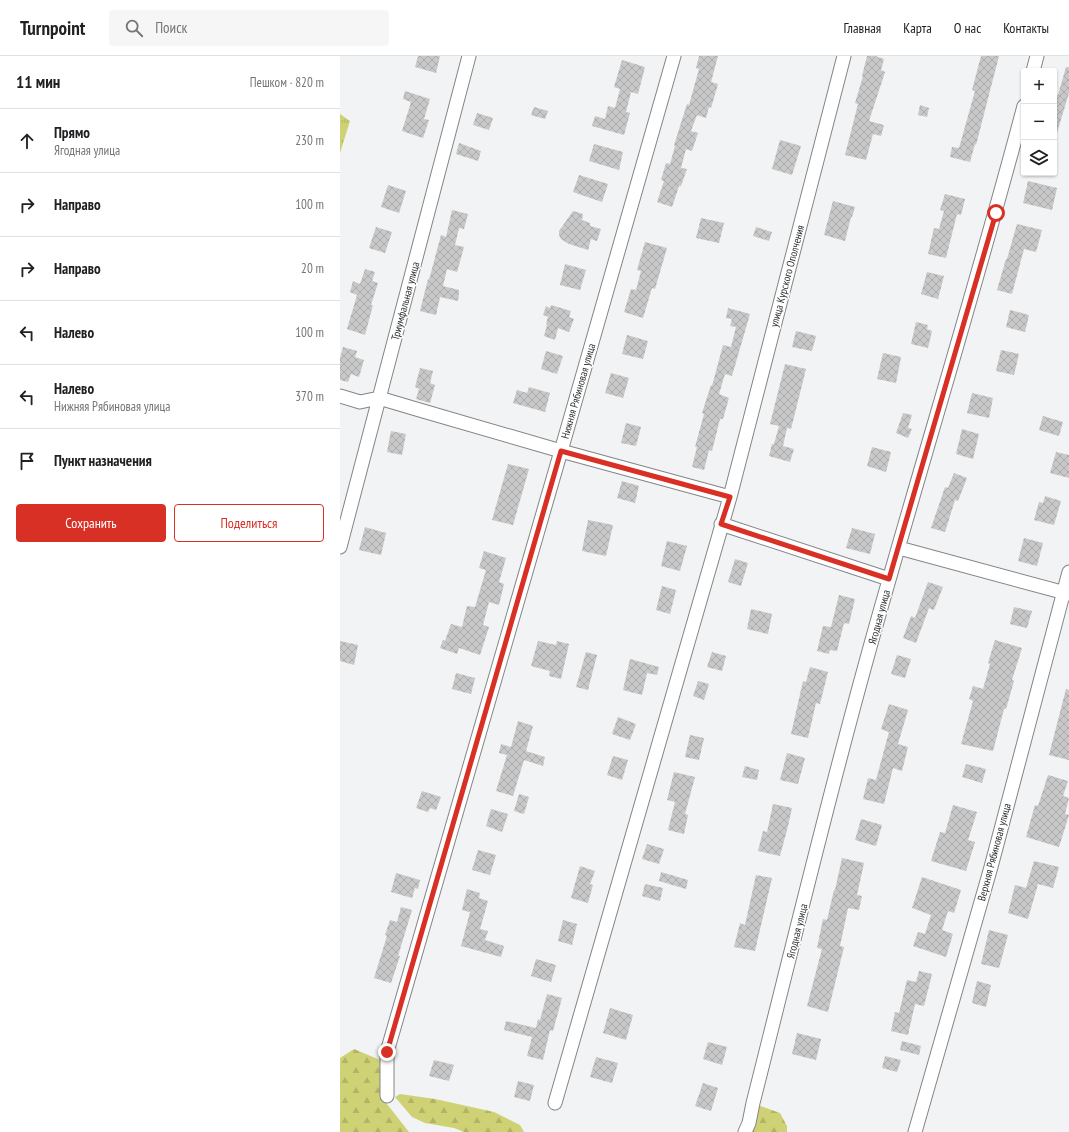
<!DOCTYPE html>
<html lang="ru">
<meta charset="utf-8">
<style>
:root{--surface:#fff;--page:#f6f6f6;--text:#202124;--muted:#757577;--line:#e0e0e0;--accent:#d93025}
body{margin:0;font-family:"PT Sans Narrow",sans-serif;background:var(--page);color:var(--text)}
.controls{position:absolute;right:12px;top:12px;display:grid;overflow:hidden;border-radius:4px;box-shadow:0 1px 3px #0004}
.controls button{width:36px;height:36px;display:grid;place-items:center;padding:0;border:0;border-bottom:1px solid var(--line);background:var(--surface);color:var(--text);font:20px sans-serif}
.stop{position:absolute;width:12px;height:12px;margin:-9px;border:3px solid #d93025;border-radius:50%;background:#fff}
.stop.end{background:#d93025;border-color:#fff;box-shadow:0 1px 4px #0008}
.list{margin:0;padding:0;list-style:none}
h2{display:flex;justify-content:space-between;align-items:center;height:52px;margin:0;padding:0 16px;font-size:17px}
h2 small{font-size:13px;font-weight:400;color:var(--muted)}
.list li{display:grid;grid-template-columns:26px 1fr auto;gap:12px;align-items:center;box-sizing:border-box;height:64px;padding:0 16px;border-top:1px solid var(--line)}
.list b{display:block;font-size:15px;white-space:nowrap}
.list p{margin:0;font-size:13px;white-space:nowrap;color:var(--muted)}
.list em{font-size:13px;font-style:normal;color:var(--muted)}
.actions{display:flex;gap:8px;padding:12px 16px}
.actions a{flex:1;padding:9px 0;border:1px solid var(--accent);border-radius:4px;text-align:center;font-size:14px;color:var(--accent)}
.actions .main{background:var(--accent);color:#fff}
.icon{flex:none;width:22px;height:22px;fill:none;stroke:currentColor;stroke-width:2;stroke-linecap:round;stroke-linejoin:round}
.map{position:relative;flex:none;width:729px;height:1076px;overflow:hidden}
header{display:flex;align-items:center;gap:24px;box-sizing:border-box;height:56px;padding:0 20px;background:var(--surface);border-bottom:1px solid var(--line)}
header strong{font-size:19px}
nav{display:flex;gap:22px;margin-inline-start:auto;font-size:14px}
.search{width:280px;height:36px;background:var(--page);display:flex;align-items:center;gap:10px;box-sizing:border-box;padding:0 14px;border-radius:4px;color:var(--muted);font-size:15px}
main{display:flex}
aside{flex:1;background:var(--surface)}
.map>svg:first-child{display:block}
.grass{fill:url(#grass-tufts)}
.forest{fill:url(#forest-firs)}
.building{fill:url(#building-cross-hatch)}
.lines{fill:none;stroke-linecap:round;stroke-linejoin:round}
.minor-casing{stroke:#848586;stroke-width:15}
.minor{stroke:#fff;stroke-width:13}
.route{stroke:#d93025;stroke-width:5}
.labels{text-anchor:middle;stroke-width:3;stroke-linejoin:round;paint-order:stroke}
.street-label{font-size:11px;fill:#313232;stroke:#fff}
</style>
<header>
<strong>Turnpoint</strong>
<div class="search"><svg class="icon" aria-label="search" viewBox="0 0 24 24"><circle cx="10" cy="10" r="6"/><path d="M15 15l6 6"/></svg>Поиск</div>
<nav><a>Главная</a><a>Карта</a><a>О нас</a><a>Контакты</a></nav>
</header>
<main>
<aside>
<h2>11 мин<small>Пешком · 820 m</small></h2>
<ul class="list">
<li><svg class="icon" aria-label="ahead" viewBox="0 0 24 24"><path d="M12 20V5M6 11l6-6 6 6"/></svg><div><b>Прямо</b><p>Ягодная улица</p></div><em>230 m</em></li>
<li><svg class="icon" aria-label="right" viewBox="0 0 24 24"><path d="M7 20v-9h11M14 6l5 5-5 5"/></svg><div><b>Направо</b></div><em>100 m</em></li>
<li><svg class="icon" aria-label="right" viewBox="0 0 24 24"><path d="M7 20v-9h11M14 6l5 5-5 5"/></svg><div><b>Направо</b></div><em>20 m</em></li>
<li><svg class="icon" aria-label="left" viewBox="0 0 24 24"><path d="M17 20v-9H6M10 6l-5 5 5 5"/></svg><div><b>Налево</b></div><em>100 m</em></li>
<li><svg class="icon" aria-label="left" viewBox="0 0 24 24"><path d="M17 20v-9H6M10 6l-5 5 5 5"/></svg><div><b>Налево</b><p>Нижняя Рябиновая улица</p></div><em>370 m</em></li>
<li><svg class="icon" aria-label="arrive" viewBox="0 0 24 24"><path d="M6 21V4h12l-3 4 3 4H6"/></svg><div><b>Пункт назначения</b></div></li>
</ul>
<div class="actions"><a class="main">Сохранить</a><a>Поделиться</a></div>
</aside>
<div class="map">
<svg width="729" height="1076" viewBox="0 0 729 1076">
<defs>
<pattern id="grass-tufts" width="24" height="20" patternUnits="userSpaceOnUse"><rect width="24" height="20" fill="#ced174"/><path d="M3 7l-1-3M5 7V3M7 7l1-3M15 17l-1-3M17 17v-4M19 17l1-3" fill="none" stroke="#b1b465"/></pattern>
<pattern id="forest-firs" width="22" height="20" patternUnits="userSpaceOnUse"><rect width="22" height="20" fill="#ced174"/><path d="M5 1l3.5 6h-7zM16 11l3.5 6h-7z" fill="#b1b465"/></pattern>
<pattern id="building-cross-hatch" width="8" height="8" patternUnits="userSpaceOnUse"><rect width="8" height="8" fill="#c9c8c9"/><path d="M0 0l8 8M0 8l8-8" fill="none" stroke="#adacad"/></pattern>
</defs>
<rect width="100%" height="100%" fill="#f2f3f4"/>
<!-- grass -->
<path class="grass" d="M 0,58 L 10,65 L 0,97 Z"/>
<!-- forest -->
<path class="forest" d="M 14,993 L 40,1004 L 42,1011 L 40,1026 L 43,1043 L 69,1076 L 0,1076 L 0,1002 Z
M 60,1038 L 95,1043 L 154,1056 L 180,1069 L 184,1076 L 124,1076 L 114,1072 L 85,1067 L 72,1061 L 55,1041 Z
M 418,1049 L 440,1057 L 447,1070 L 447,1076 L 402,1076 Z"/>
<!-- building -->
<path class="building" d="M 78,0 L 100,0 L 96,17 L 75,11 Z
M 359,0 L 378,0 L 371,26 L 378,28 L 371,52 L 369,51 L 366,62 L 357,59 L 351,75 L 358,77 L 352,95 L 346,93 L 341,112 L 347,113 L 341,130 L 339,130 L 332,151 L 317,146 L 324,125 L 321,124 L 326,107 L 330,108 L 335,90 L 334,89 L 347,48 L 349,49 L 359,13 L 356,12 Z
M 527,0 L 535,0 L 544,3 L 541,14 L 545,16 L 529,65 L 544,69 L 541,80 L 533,78 L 526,104 L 505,99 L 518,48 L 515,47 L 523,20 L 522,20 Z
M 641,0 L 659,0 L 636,89 L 635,88 L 630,106 L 610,101 L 612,91 L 619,92 L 635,35 L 632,34 Z
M 282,4 L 305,11 L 298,38 L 291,36 L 286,56 L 290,57 L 284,79 L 252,70 L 255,60 L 265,63 L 268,50 L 275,52 L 280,33 L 274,31 Z
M 726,11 L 729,11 L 729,37 L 716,80 L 714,80 L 714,38 L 718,39 Z
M 65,35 L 90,43 L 84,63 L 89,64 L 83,82 L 62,75 L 71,46 L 63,43 Z
M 580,49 L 589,52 L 587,61 L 578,59 Z
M 194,51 L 208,55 L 205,63 L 191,59 Z
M 137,57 L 153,62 L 149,74 L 133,69 Z
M 440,84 L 461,90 L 452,119 L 432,113 Z
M 119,87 L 141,95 L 138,105 L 116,98 Z
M 254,88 L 283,96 L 279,114 L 249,105 Z
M 239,119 L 268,128 L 262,146 L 233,136 Z
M 688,125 L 717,132 L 712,154 L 683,147 Z
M 48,129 L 66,135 L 59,157 L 41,151 Z
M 605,138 L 625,143 L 621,159 L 617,158 L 606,202 L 588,198 L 594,172 L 599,173 L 604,155 L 600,154 Z
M 493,145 L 515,151 L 512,161 L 511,161 L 505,185 L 484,179 Z
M 112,154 L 128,158 L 124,173 L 119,172 L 115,189 L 124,191 L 117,216 L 107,213 L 103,230 L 119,234 L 119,238 L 118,245 L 100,241 L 96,259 L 80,255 L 88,223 L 89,224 L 101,179 L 106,181 Z
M 233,155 L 243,158 L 242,164 L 250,167 L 250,170 L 261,173 L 257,185 L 251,183 L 248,194 L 229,188 L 221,183 L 219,179 L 219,175 Z
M 361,162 L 384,167 L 379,187 L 356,182 Z
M 677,168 L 702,174 L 696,196 L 684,193 L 672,238 L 657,234 L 666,203 L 667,203 Z
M 36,171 L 52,176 L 45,197 L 29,192 Z
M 416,171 L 432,176 L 429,185 L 413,180 Z
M 305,186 L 327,192 L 315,233 L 312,232 L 303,262 L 284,256 L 291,233 L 296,234 L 301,215 L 297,214 Z
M 225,208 L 246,214 L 240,234 L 220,229 Z
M 25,213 L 35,216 L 32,225 L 38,227 L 31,249 L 33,249 L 25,279 L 7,273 L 17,239 L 10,236 L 13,225 L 20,228 Z
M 587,216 L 604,220 L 598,243 L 581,238 Z
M 211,249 L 231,255 L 229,261 L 234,263 L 229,276 L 218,272 L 215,284 L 204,280 L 207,269 L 206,268 L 208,261 L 203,259 L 206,250 L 210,252 Z
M 388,252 L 410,258 L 392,320 L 385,318 L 379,338 L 389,342 L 383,363 L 380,363 L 372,395 L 369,394 L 364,414 L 352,411 L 357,391 L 355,391 L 364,358 L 362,357 L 371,329 L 372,330 L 383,289 L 391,291 L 396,271 L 390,270 L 392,263 L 386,262 Z
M 670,254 L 689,259 L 685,276 L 666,271 Z
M 576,266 L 588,269 L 587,273 L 592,275 L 588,292 L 571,288 Z
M 456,275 L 476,280 L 472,295 L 452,291 Z
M 287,279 L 308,285 L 303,303 L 282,298 Z
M 3,291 L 17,295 L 15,301 L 24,304 L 19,321 L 11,318 L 8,326 L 0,324 L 0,302 Z
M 661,294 L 679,298 L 674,319 L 656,315 Z
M 206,295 L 223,300 L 217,318 L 201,313 Z
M 543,297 L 561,301 L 556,327 L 537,323 Z
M 445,308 L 466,313 L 451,373 L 447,372 L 443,390 L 454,393 L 450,406 L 429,400 L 432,388 L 434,388 L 439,370 L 430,368 Z
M 80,312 L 93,315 L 90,327 L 95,329 L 90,347 L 76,343 L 79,333 L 75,331 Z
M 271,317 L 289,322 L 283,342 L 265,337 Z
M 189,331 L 210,337 L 205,356 L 173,347 L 177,334 L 187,337 Z
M 632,337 L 653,342 L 649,362 L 627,357 Z
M 563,357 L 572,359 L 568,372 L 572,373 L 568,382 L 556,377 Z
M 703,360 L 723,366 L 719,380 L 699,374 Z
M 286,367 L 301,371 L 296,390 L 281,387 Z
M 622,373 L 639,378 L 633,403 L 616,398 Z
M 51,375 L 66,378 L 62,399 L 47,396 Z
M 532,391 L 551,396 L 546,416 L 527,410 Z
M 716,396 L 729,399 L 729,422 L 710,417 Z
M 168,408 L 189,413 L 173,469 L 152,464 Z
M 614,417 L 627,422 L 618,445 L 615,444 L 605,476 L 591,472 L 605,431 L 608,432 Z
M 282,425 L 299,430 L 295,447 L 277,442 Z
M 705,440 L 721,445 L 714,469 L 694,464 L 699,446 L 703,447 Z
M 248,464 L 273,469 L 266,500 L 242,495 Z
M 25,471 L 46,477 L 41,499 L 19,494 Z
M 512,472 L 535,478 L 530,498 L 506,492 Z
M 684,482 L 703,487 L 697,510 L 678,505 Z
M 327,485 L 347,490 L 340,515 L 321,510 Z
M 144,495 L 166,502 L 159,526 L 164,528 L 159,549 L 149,546 L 143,569 L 149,571 L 140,599 L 119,592 L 117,598 L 100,592 L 103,584 L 105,585 L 111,568 L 122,571 L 127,550 L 135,551 L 146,514 L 139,512 Z
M 395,503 L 408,507 L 401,530 L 388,526 Z
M 588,526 L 603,531 L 594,554 L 589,552 L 576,587 L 563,582 L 571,560 L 575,562 Z
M 322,530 L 336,534 L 330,558 L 316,554 Z
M 499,539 L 515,543 L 509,568 L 504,567 L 497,595 L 490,594 L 489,598 L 477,595 L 483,570 L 491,571 Z
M 674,551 L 692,555 L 687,572 L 670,568 Z
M 411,553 L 432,558 L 428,578 L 407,573 Z
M 655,584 L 682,592 L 672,624 L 674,625 L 666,653 L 664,653 L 653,695 L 621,688 L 633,645 L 629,643 L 633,630 L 643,633 L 650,608 L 648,607 Z
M 0,585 L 18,589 L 14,609 L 0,605 Z
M 198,585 L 216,589 L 217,585 L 229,588 L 221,623 L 209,620 L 210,615 L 191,610 Z
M 246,596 L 257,599 L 248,634 L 236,631 Z
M 372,596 L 386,600 L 382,615 L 367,611 Z
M 557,599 L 571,603 L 565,622 L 551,618 Z
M 290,603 L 319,611 L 317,619 L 307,617 L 302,639 L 283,634 Z
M 470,611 L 488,616 L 480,648 L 476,647 L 468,682 L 451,678 L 463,625 L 466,626 Z
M 116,617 L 135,622 L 131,638 L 112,633 Z
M 358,625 L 369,628 L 364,644 L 353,640 Z
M 726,633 L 729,634 L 729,704 L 709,699 Z
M 549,648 L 568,654 L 558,688 L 568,691 L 562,715 L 553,712 L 544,748 L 523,743 L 528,722 L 536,724 L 549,676 L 541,673 Z
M 278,661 L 296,668 L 290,684 L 272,678 Z
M 178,665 L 193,670 L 186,695 L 205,701 L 203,710 L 184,704 L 173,740 L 156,735 L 167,699 L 159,697 L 161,688 L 171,691 Z
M 350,679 L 364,682 L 359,704 L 345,701 Z
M 447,697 L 465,702 L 458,728 L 440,724 Z
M 273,700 L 288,704 L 282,724 L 267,719 Z
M 626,708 L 646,713 L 642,727 L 622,721 Z
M 405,710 L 419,714 L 417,724 L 402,721 Z
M 334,716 L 355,721 L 345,758 L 348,759 L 344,778 L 328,774 L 335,746 L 327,744 Z
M 708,719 L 728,725 L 723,740 L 729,742 L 725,758 L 729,759 L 719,791 L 686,781 L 695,749 L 698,750 Z
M 82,735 L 101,741 L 96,754 L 90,752 L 88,756 L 76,752 Z
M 179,738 L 189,741 L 184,758 L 174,755 Z
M 433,748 L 452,752 L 448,770 L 440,800 L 418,795 L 423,775 L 427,776 Z
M 613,749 L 637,756 L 628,784 L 635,786 L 626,815 L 591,805 L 600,776 L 605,777 Z
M 151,753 L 168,758 L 162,776 L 146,770 Z
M 521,763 L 542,769 L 536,790 L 515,784 Z
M 307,788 L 324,793 L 319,808 L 302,803 Z
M 138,794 L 156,799 L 150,819 L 132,814 Z
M 502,802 L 524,807 L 517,839 L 522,840 L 519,854 L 508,852 L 500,890 L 504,891 L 488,956 L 467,950 L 482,893 L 477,892 L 483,863 L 487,864 L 494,834 L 495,834 Z
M 694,805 L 719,811 L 713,832 L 698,828 L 688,863 L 668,857 L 675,829 L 686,832 Z
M 240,810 L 255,815 L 250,828 L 253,829 L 248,847 L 231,842 Z
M 321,816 L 348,824 L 346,833 L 319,825 Z
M 56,817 L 80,824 L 78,833 L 75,832 L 72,842 L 51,836 Z
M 416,819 L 432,822 L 415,895 L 394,891 L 400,867 L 405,869 Z
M 582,821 L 621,834 L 614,857 L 608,855 L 602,874 L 613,878 L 606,901 L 573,890 L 578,876 L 585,878 L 591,859 L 572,852 Z
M 305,828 L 323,832 L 320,845 L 302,840 Z
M 127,833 L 140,837 L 139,842 L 148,845 L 140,873 L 148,875 L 145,884 L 164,890 L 161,901 L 121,890 L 130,856 L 122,854 Z
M 61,851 L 72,854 L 58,900 L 60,900 L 51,927 L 34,922 L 47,880 L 45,879 L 50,864 L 57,866 Z
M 223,864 L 237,868 L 232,889 L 218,885 Z
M 649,874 L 668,879 L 659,912 L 641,908 Z
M 196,903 L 216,909 L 211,926 L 191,920 Z
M 579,915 L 592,918 L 584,950 L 575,948 L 568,979 L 551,975 L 555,956 L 559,957 L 567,924 L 576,926 Z
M 637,925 L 651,929 L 646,951 L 632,947 Z
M 207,938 L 222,942 L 213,975 L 210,974 L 203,1004 L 187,1000 L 192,981 L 164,974 L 166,965 L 196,972 L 198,963 L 200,964 Z
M 270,952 L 293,959 L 286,984 L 263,977 Z
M 457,977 L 481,983 L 476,1004 L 452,998 Z
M 562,985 L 581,990 L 579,999 L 560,994 Z
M 368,986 L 387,991 L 382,1009 L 363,1003 Z
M 545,1000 L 561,1004 L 557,1016 L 542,1012 Z
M 256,1001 L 278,1007 L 272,1027 L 250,1021 Z
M 94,1004 L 114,1009 L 109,1025 L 89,1020 Z
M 178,1025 L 194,1029 L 190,1045 L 174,1041 Z
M 363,1027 L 378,1032 L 371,1055 L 355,1050 Z"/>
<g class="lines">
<defs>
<path id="minor" d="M 693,15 L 697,0
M 0,340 L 20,346 L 39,342 L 83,355 L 221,395 L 390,441
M 381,468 L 549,523
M 0,491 L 129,0
M 559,492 L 729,538
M 47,1040 L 47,996 L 221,395 L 334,0
M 215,1047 L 390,441 L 504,0
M 405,1076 L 409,1067 L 413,1047 C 457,873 499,697 549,524 C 594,366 642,209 684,50
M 575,1076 L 651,811 L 729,516"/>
</defs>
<!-- minor casing -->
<use href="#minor" class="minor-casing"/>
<!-- minor -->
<use href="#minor" class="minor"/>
</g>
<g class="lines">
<!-- route -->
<path class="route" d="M 47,996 L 221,395 L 390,441 L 381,468 L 549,523 L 656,157"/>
</g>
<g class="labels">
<!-- street labels -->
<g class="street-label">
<text transform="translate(447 220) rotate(-75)" y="4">улица Курского Ополчения</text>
<text transform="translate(65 245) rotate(-75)" y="4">Триумфальная улица</text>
<text transform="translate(238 335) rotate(-74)" y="4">Нижняя Рябиновая улица</text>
<text transform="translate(539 561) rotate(-75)" y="4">Ягодная улица</text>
<text transform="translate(654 796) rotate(-75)" y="4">Верхняя Рябиновая улица</text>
<text transform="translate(457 875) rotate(-76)" y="4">Ягодная улица</text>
</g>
</g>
</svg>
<div class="controls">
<button>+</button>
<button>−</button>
<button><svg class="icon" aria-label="layers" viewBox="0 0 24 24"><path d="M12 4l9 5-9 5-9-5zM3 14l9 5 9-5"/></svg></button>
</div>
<div class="stop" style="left:656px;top:157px"></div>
<div class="stop end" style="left:47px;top:996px"></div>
</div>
</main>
